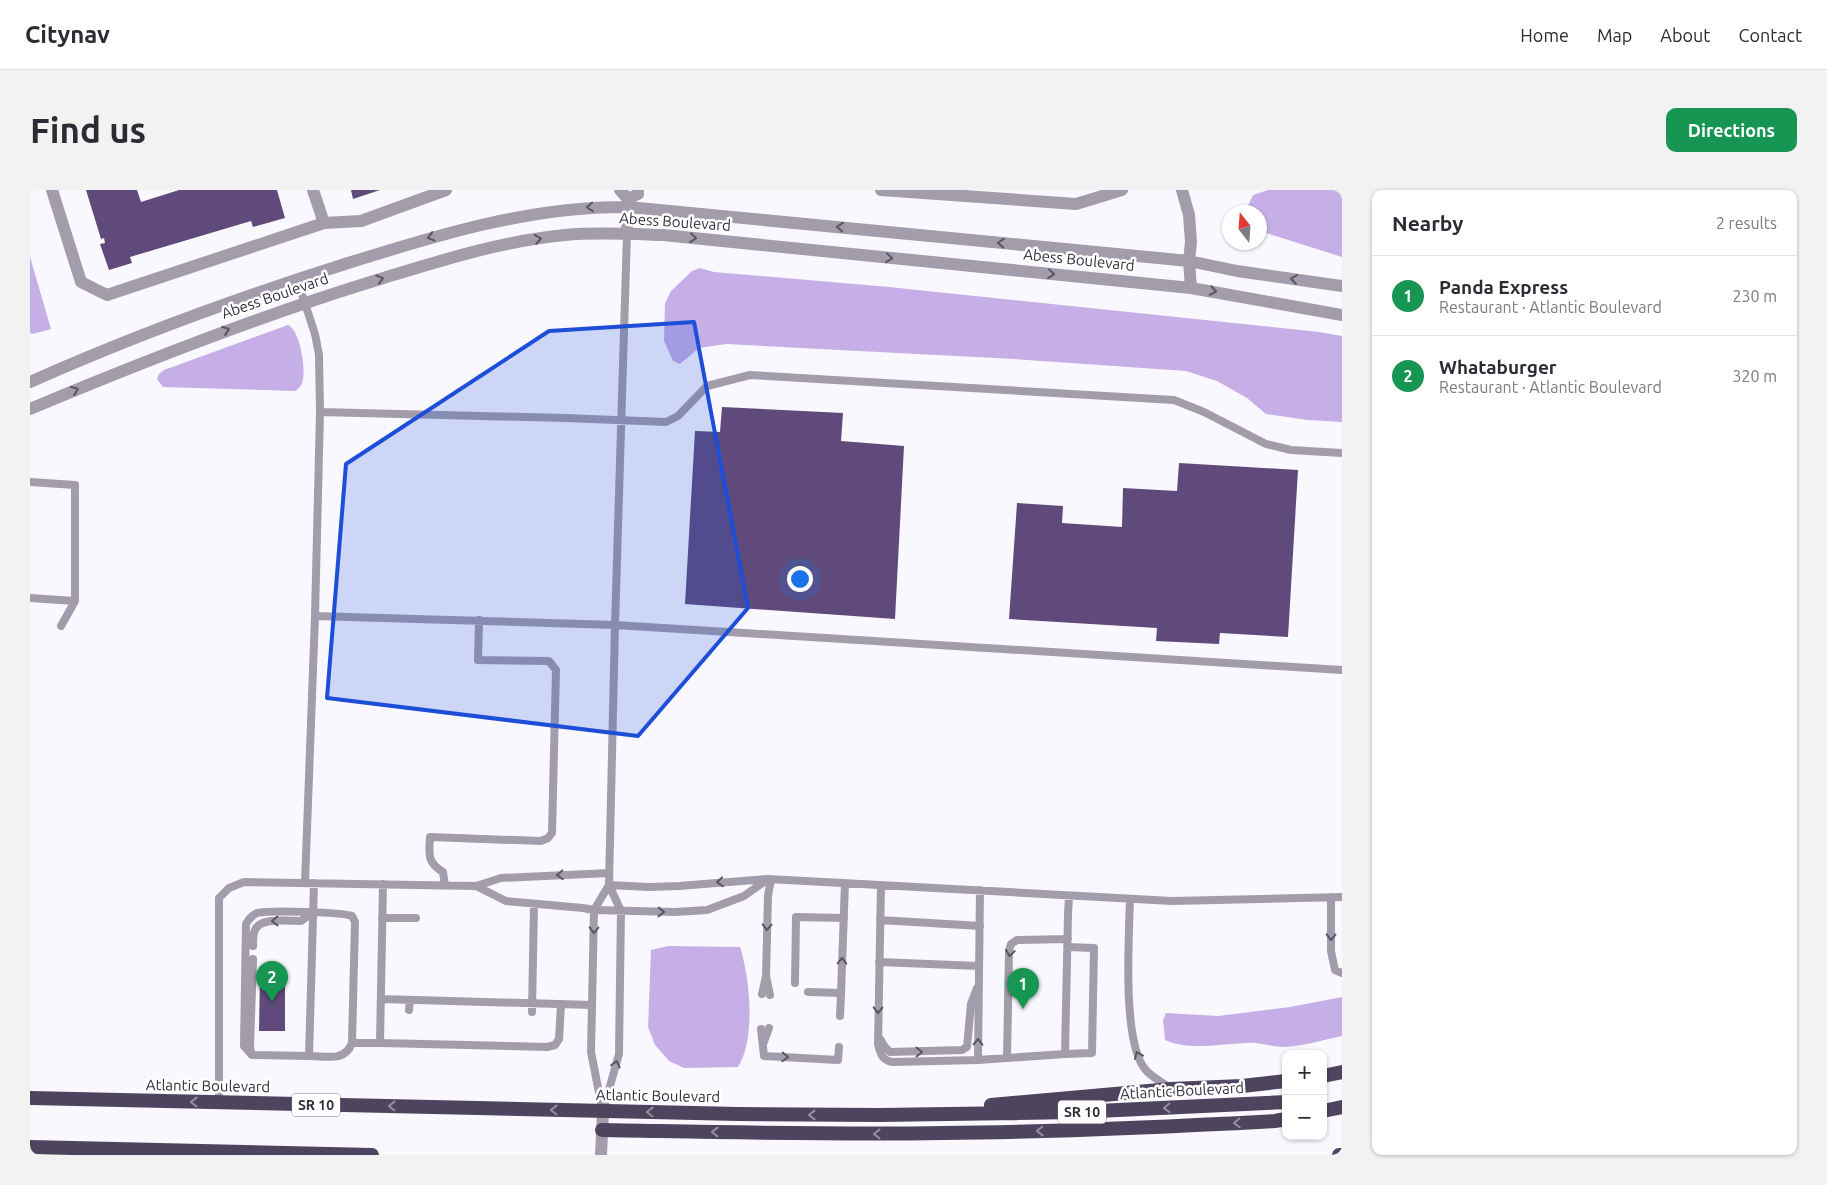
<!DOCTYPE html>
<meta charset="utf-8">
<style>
:root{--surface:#fff;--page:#f2f2f3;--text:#2b2b33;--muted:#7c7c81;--line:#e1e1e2;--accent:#169553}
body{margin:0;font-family:Ubuntu,sans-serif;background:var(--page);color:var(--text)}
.controls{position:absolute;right:15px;bottom:15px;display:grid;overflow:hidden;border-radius:10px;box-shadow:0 1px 4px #0004}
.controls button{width:45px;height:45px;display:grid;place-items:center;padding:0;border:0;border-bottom:1px solid var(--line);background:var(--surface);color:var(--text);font:25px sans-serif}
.compass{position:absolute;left:1192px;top:15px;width:45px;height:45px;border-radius:50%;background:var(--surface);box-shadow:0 1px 4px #0004;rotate:343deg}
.you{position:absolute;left:769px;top:388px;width:18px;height:18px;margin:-12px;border:4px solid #fff;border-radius:50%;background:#1a73e8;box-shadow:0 0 0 8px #1a73e833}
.badge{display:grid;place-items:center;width:32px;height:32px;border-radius:50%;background:var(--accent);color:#fff;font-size:16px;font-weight:700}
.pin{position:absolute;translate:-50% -41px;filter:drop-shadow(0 1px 2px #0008)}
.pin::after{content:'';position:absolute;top:26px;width:18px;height:15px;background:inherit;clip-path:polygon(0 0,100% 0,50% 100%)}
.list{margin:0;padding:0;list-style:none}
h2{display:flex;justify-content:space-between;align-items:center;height:65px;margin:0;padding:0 20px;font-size:21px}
h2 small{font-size:16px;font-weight:400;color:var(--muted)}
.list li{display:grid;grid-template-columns:32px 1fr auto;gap:15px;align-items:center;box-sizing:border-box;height:80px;padding:0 20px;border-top:1px solid var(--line)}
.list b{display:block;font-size:19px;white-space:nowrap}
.list p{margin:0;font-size:16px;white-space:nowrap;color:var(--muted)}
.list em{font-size:16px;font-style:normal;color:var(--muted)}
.map{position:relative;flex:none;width:1312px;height:965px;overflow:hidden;border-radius:10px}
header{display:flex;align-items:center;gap:30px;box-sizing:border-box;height:70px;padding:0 25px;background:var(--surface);border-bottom:1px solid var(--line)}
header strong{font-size:24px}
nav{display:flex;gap:28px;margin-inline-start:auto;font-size:18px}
.intro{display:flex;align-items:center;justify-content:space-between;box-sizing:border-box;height:120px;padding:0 30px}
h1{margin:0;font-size:35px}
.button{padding:12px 22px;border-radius:10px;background:var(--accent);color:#fff;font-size:18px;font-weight:700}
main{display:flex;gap:30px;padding:0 30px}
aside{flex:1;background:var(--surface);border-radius:10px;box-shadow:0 1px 4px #0004}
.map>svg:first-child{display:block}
.water{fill:#c6afe6}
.building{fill:#5f4a7b}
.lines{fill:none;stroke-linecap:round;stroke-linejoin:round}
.service{stroke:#a29cab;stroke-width:8}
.minor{stroke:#a29cab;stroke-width:12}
.trunk{stroke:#4f445e;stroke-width:14}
.oneway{stroke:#5a5563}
.oneway2{stroke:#958f9e}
.marked{fill:#1d4ed8;fill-opacity:0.2;stroke:#1d4ed8;stroke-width:4;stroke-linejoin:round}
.labels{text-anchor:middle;stroke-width:5;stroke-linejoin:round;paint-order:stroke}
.shield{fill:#fff;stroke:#716d76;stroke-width:1}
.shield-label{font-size:14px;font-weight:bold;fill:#342f3c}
.street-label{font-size:15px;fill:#342f3c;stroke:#fff}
</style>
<header>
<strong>Citynav</strong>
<nav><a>Home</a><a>Map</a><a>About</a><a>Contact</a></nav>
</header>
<div class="intro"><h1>Find us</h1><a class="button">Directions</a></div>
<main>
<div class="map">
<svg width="1312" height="965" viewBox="0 0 1312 965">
<rect width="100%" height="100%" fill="#faf8ff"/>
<!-- water -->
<path class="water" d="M 1238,0 L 1312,0 L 1312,67 L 1230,41 L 1230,22 L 1218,22 L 1217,18 L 1223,5 Z
M 0,67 L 21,139 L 3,144 L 0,143 Z
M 670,78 L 684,82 L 859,97 L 1289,142 L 1312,146 L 1312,232 L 1277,230 L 1236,224 L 1217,208 L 1187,191 L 1156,181 L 984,169 L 696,154 L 669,158 L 650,174 L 643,171 L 634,151 L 635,113 L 641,101 L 662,81 Z
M 258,135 C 270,139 278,185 271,195 C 270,197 267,200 265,201 L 133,197 L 127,189 L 129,184 L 134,180 Z
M 638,756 L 710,757 C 720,788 726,849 708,877 L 654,878 L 639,871 L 625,855 L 618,837 L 621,760 Z
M 1312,807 L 1312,846 C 1293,850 1273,856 1254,857 C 1241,857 1229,852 1216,853 C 1190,854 1159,861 1135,850 L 1133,830 L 1136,823 L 1188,826 L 1260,817 Z"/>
<!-- building -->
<path class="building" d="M 56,0 L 107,0 L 111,12 L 149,0 L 247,0 L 255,28 L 223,37 L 221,31 L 100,67 L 102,73 L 79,80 L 70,54 L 75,53 L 74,48 L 71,49 Z
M 321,0 L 350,0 L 323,9 Z
M 692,217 L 813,223 L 811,251 L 874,256 L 865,429 L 655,414 L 665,241 L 690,242 Z
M 1149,273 L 1268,280 L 1258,447 L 1190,443 L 1189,454 L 1126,451 L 1127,438 L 979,429 L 987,313 L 1033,316 L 1032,333 L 1092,337 L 1093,298 L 1147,301 Z
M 230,784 L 255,784 L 255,841 L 229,841 Z"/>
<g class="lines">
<!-- service -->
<path class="service" d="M 267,89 L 285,144 L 289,165 L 290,222 L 285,426 L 275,693
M 290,222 L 536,228 L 636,232 L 648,226 L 677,196 L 720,185 L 1144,210 L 1174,222 L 1236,254 L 1261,260 L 1312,263
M 0,292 L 45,295 L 45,411 L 0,408
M 285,426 L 585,435 L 1312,480
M 31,436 L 45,411
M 353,694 L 350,853 L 517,857 L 525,855 L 529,849 L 531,814
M 415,695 L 413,682 C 397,672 399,665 400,647 L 511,651 L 518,648 L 522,643 L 526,480 L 519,471 L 448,470 L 449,430
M 579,695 L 619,697 L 649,696 L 738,689 L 1142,711 L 1312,707
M 851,695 L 848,854 C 850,863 852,870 862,872 L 948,870 L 950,700
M 446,696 L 476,711 L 553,718 L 564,720 L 645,722 L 677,720 L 714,706 L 738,689
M 1301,707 L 1301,761 L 1305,780 L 1312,783
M 1100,709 C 1099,747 1092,851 1115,879 C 1121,887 1132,892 1140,898
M 352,728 L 386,728
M 850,730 L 950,736
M 223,756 C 223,751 223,744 225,740 C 230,727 260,731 271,731 L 283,722
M 1038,757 L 1064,758 L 1062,863 L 1035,864 L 1038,725 L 1039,706
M 849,772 L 949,776
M 736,786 L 740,805
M 765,793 L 766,727 L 814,728
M 778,802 L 811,803 L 815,693
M 732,804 L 736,786 L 738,706 L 741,689
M 351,809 L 562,815
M 379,820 L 380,810
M 502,822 L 504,714
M 810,826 L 811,803
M 731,839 L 734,866 L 808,870 L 809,857
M 848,846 L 855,857 L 860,862 L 932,860 L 937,857 L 941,814 L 947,798
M 322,853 L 350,853
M 733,854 L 739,838
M 221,864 L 220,856 L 223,769
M 279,866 C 297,866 315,872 322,853 L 325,732 L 322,726 C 311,722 238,720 227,723 C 221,726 219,729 216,734 L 214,856 L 222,865 L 279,866 L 284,693
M 977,868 L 979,761 L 981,754 L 987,750 L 1038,749
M 948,870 L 1035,864
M 189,912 L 189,708 L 199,698 L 214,692 L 446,696 L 471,688 L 579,683
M 572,918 L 561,862 L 564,720 L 579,695
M 573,921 L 589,864 L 591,721 L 579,695 L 585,435 L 597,44"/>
<!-- minor -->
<path class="minor" d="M 22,0 L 51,92 L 77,105 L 294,33
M 283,0 L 294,33 L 331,31 L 416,0
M 590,0 L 598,9 L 597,44
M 851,0 L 1046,14 L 1092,0
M 1152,0 L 1159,25 L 1161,52 L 1159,71 L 1161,98
M 598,9 L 608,4 L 608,0
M 0,192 C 103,146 207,108 315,74 C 407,45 501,16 598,17 L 1159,71 L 1207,81 L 1312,96
M 0,219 C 114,171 229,126 347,90 C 409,71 471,51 535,45 C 567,42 601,44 633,45 L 1161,98 L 1312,125
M 571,965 L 573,921"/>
<!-- trunk -->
<path class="trunk" d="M 1293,886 L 1312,882
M 0,908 L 708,924 L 849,925 L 1046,922 L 1256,912
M 961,915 L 1141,899 L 1212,896 L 1256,891
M 1293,921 L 1312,917
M 572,940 C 686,942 799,945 913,943 C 1024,942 1134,937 1245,931 L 1256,929
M 0,957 L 342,965
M 1309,965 L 1312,965"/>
</g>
<!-- one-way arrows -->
<defs><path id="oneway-chevron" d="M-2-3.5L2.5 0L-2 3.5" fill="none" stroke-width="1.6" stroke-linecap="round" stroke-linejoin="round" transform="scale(1.25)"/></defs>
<g class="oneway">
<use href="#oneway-chevron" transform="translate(560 17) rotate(176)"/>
<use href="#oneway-chevron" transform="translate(810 37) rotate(-175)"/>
<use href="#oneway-chevron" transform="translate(401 47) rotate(165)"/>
<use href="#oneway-chevron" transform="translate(663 48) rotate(6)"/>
<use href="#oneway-chevron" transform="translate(508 49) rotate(-9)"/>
<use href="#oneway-chevron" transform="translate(971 53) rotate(-175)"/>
<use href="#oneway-chevron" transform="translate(859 68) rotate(6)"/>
<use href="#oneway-chevron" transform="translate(1021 84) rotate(6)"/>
<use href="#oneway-chevron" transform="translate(350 89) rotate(-17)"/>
<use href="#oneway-chevron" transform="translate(1264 89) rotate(-172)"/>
<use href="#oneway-chevron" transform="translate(1183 101) rotate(10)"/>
<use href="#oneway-chevron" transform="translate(196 140) rotate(-20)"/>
<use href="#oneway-chevron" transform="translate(45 200) rotate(-23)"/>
<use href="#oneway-chevron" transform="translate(530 685) rotate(177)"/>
<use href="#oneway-chevron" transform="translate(690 692) rotate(175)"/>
<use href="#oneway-chevron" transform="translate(631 722) rotate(1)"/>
<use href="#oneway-chevron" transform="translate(245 731) rotate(179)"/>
<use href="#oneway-chevron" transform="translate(737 737) rotate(92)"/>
<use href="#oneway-chevron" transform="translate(564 740) rotate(91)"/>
<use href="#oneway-chevron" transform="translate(1301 747) rotate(91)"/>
<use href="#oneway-chevron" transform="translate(980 763) rotate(98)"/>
<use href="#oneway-chevron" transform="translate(812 771) rotate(-88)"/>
<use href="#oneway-chevron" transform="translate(848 820) rotate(91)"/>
<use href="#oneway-chevron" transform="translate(948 852) rotate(-89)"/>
<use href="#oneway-chevron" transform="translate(889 862) rotate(-1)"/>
<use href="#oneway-chevron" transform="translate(1108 865) rotate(-113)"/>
<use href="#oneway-chevron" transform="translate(755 867) rotate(3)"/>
<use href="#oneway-chevron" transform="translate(586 874) rotate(-75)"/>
</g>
<g class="oneway2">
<use href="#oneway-chevron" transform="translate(164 912) rotate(-179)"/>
<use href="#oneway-chevron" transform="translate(362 916) rotate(-179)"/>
<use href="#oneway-chevron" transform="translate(1137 918) rotate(177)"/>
<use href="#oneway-chevron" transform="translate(524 920) rotate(-179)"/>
<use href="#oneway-chevron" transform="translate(620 922) rotate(-179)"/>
<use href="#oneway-chevron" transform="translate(782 925) rotate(-180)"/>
<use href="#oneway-chevron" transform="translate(1207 933) rotate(177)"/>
<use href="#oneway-chevron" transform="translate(1010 941) rotate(179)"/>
<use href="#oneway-chevron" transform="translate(685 942) rotate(-179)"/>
<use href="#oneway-chevron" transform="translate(847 944) rotate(180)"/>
</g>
<!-- marked area -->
<path class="marked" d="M 664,132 L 718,418 L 608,546 L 297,508 L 316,274 L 519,141 Z"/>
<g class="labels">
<!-- shield labels -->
<g class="shield">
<rect x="262" y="903.5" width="48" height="23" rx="4"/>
<rect x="1028" y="910.5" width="48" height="23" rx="4"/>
</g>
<g class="shield-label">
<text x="286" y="920">SR 10</text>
<text x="1052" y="927">SR 10</text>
</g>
<!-- street labels -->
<g class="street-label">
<text transform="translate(645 32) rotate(4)" y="5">Abess Boulevard</text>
<text transform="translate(1049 70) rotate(6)" y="5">Abess Boulevard</text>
<text transform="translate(245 106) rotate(-19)" y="5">Abess Boulevard</text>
<text transform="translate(178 896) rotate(1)" y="5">Atlantic Boulevard</text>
<text transform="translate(1152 901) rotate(-3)" y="5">Atlantic Boulevard</text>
<text transform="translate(628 906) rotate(1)" y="5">Atlantic Boulevard</text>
</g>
</g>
</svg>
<div class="controls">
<button>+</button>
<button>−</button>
</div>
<svg class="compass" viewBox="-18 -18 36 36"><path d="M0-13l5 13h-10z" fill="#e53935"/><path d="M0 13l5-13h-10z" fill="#7c7c81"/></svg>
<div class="you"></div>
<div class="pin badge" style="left:993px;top:819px">1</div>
<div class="pin badge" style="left:242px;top:812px">2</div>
</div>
<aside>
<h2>Nearby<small>2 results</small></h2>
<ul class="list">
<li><span class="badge">1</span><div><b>Panda Express</b><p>Restaurant · Atlantic Boulevard</p></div><em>230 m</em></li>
<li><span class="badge">2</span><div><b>Whataburger</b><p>Restaurant · Atlantic Boulevard</p></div><em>320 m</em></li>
</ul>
</aside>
</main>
